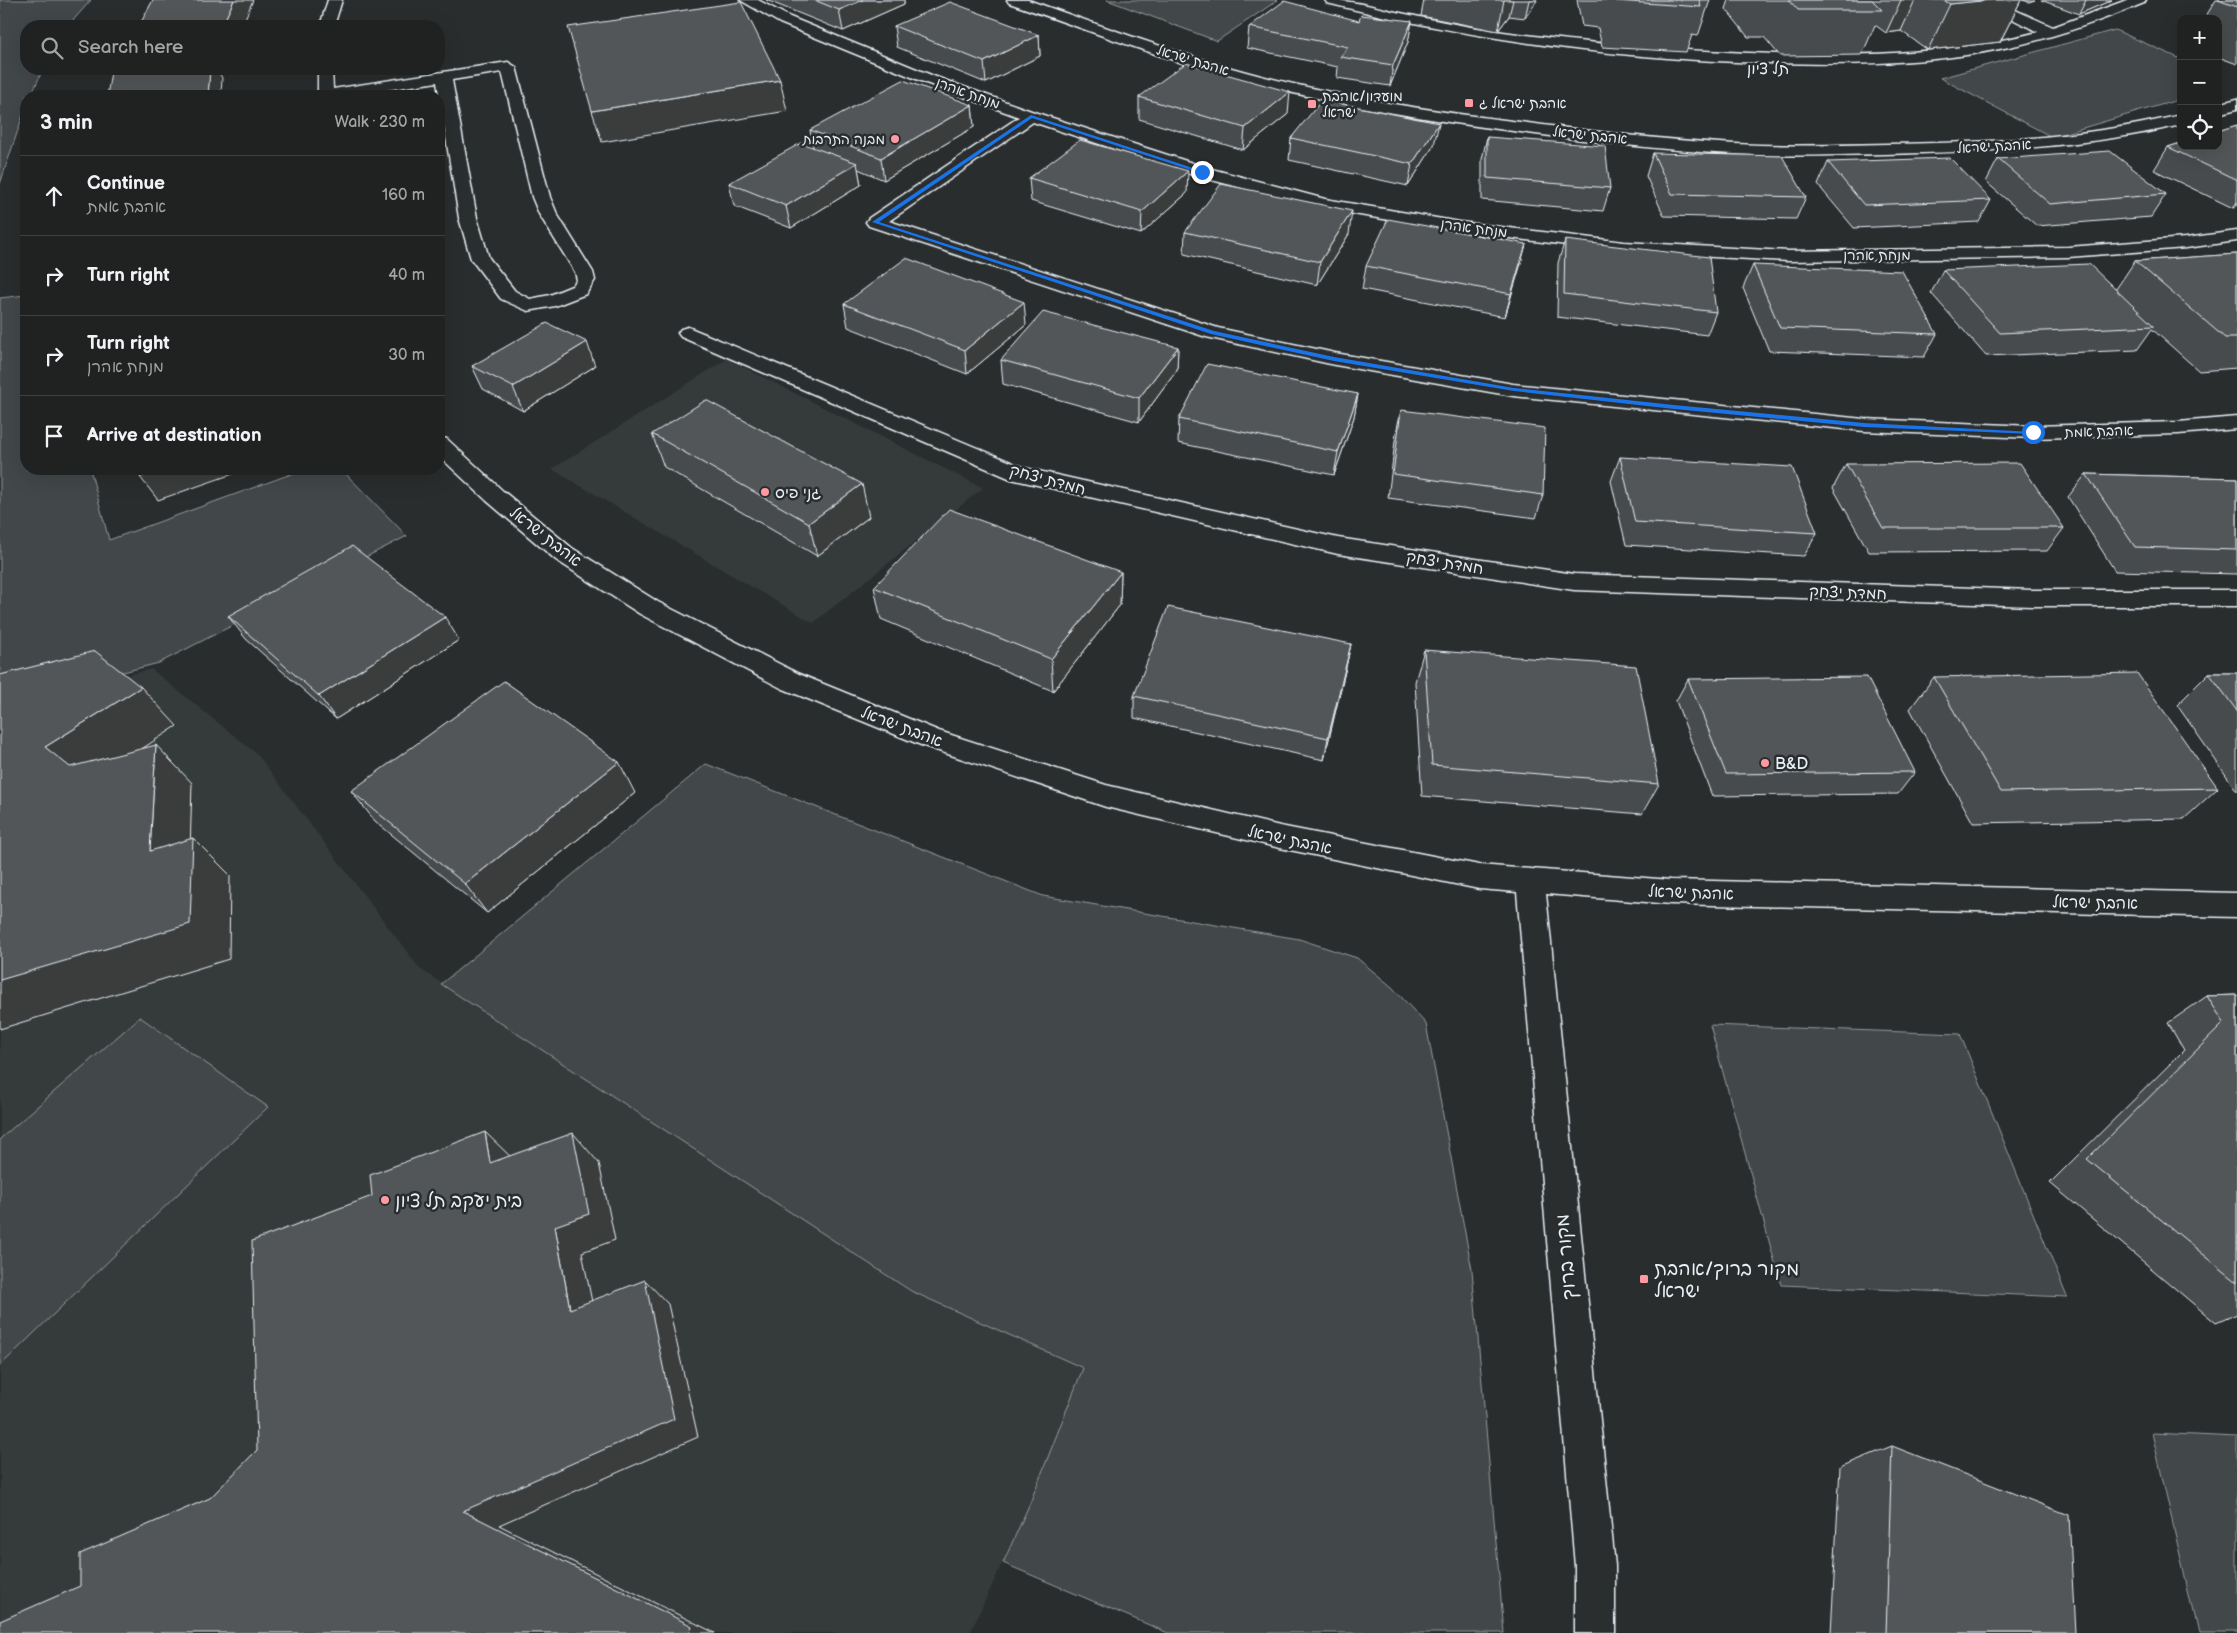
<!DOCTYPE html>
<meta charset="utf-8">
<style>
:root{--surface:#202222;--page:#2d2f2f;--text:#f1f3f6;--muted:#a2a4a5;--line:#3d3f40}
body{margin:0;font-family:"Balsamiq Sans","Playpen Sans Hebrew",sans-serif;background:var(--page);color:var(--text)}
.controls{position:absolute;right:15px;top:15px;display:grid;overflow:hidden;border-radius:10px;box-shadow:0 5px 20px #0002}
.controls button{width:45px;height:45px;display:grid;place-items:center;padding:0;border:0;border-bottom:1px solid var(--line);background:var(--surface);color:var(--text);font:25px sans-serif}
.stop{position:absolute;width:15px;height:15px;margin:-11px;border:4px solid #1a73e8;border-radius:50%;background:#fff}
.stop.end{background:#1a73e8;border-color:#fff;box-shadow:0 1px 5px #0008}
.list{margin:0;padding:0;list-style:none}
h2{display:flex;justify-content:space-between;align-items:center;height:65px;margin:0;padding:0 20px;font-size:21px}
h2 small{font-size:16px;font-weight:400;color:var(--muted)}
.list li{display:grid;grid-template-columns:32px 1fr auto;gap:15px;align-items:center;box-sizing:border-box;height:80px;padding:0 20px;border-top:1px solid var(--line)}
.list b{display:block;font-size:19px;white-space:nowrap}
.list p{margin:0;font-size:16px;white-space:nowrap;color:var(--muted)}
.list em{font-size:16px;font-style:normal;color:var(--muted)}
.icon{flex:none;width:28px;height:28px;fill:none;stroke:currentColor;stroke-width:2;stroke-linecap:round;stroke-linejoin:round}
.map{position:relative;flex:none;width:2237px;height:1633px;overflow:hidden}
.search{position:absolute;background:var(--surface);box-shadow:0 5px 20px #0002;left:20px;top:20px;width:425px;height:55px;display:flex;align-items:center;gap:12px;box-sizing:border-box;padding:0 18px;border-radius:20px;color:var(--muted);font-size:19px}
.panel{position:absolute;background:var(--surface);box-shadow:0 5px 20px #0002;left:20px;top:90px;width:425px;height:385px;border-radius:20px}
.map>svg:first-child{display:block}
.built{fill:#363a3b}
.green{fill:#424648;stroke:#959ca0}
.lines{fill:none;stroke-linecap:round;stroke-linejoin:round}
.minor-casing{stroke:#e8f1f8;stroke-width:3}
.minor{fill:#2a2d2e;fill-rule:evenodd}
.wall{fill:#474b4d;stroke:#e8f1f8}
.shaded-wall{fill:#3a3d3e;stroke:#e8f1f8}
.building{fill:#535759;stroke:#e8f1f8}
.route{fill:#1a73e8}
.poi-dot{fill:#ff9aa2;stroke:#2a2d2e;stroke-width:2}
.labels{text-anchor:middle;stroke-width:5;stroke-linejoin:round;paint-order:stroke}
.far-street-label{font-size:14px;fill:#e8f1f8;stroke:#2a2d2e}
.far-poi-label{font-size:14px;fill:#e8f1f8;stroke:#2a2d2e;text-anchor:start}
.far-quarter-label{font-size:16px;fill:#e8f1f8;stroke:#2a2d2e}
.street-label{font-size:16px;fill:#e8f1f8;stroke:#2a2d2e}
.poi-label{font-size:16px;fill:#e8f1f8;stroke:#2a2d2e;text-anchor:start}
.near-poi-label{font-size:19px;fill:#e8f1f8;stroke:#2a2d2e;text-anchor:start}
.near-street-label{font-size:19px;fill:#e8f1f8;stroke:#2a2d2e}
</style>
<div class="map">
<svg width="2237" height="1633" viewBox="0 0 2237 1633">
<rect width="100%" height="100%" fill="#2a2d2e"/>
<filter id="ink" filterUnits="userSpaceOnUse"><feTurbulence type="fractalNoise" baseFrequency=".02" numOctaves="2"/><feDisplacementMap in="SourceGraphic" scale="10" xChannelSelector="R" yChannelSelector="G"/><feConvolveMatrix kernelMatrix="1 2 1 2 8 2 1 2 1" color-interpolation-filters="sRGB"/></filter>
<g filter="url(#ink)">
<!-- built -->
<path class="built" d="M 727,359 L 983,488 L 813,623 L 552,469 Z
M 151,669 L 257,754 L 420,969 L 911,1291 L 1083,1368 L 1030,1503 L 970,1633 L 0,1633 L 0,708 Z"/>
<!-- green -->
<path class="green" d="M 0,0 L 91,0 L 68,26 L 26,26 L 26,69 L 43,69 L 31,96 L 26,96 L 26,106 L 0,184 Z
M 1107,0 L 1278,0 L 1217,41 Z
M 2115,30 L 2181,59 L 2181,99 L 2052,137 L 1940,78 Z
M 26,295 L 26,469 L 90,469 L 109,540 L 305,469 L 341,469 L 407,536 L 159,663 L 0,703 L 0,298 Z
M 706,764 L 1043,896 L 1299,939 L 1357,958 L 1392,987 L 1426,1024 L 1472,1270 L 1504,1633 L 1168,1633 L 1003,1563 L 1030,1503 L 1083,1368 L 911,1291 L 441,984 Z
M 140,1017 L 268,1107 L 0,1366 L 0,1139 Z
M 1710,1025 L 1960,1034 L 2067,1297 L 1781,1285 Z
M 2152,1433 L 2237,1437 L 2237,1633 L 2198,1633 Z"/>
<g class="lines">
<defs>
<path id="minor" d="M 328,0 L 342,0 L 334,26 L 320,26 Z
M 740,0 L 758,0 L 790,17 L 936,77 L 1037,113 L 1208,168 L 1325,199 L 1460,222 L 1624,242 L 1788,251 L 2068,247 L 2186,238 L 2237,231 L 2237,241 L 2186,248 L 2068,257 L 1788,261 L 1624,252 L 1460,232 L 1324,209 L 1196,176 L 1033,122 L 889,221 L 1218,328 L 1335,353 L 1513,384 L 1864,419 L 2033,426 L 2178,422 L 2237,417 L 2237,429 L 2178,434 L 2033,438 L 1864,431 L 1513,396 L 1335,365 L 1206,337 L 869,226 L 866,222 L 869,218 L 1019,117 L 926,83 L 780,23 Z
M 1007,0 L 1028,0 C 1100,25 1172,52 1246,72 C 1333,96 1423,110 1512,121 C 1586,131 1661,140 1735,144 C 1786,147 1837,145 1888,144 C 1987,143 2084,138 2181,115 L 2181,125 C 2082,148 1984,152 1883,154 C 1833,155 1783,157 1734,154 C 1660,150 1586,141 1513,131 C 1420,119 1327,103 1236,79 C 1159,58 1085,29 1009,3 Z
M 1325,0 C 1350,0 1371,6 1396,12 C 1429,19 1462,26 1496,31 C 1580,43 1664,50 1749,53 C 1846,57 1944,56 2038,32 L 1975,0 L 1993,0 L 2053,27 L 2127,0 L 2146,0 L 2144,3 C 2100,21 2056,37 2009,47 C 1931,65 1849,65 1768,63 C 1619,59 1472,40 1327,3 Z
M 508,62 L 516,67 L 550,197 L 557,214 L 593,272 L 595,280 L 586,294 L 555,306 L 528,311 L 501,299 L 471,259 L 459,218 L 437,82 L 348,96 L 318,96 L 318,69 L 332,69 L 333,89 ZM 502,72 L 532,197 L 539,214 L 575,272 L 577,280 L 572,286 L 550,295 L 530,299 L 515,291 L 489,258 L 477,218 L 452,80 Z
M 2237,99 L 2237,109 L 2218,114 L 2218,104 Z
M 688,327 L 1025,468 L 1338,538 L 1574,574 L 2032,590 L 2237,590 L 2237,606 L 2032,606 L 1574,590 L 1338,554 L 1011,479 L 681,337 L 678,333 L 681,329 Z
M 439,437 L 447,439 L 503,491 L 572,548 L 658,602 L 799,674 L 939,731 L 1106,785 L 1280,826 L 1479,865 L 1671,880 L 2237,893 L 2237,917 L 1671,904 L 1546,894 L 1615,1566 L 1615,1633 L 1575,1633 L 1575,1566 L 1517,892 L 1479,889 L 1280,848 L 1106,807 L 921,745 L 781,688 L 640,614 L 556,560 L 487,501 L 439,456 Z"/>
</defs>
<!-- minor casing -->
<use href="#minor" class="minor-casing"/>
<!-- minor -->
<use href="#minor" class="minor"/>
</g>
<!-- wall -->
<path class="wall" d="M 766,0 L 904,0 L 904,4 L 843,31 Z
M 1424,0 L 1537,0 L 1525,18 L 1509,16 L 1498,31 L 1421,16 Z
M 1577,0 L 1710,0 L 1698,36 L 1692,35 L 1686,52 L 1602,47 L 1598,28 L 1582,26 Z
M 1729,0 L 2021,0 L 2000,42 L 1928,50 L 1901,31 L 1886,33 L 1875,25 L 1862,55 L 1780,56 L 1764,37 L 1748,37 L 1726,9 Z
M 2022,0 L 2035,0 L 2029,2 Z
M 2041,0 L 2112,0 L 2079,14 Z
M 2216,0 L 2237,0 L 2237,64 L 2218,57 L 2218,19 L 2204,19 Z
M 1359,21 L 1412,21 L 1408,42 L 1390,86 L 1337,78 L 1338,67 L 1247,48 L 1249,27 Z
M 894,26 L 1039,35 L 1040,56 L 986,83 L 897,47 Z
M 1139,97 L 1288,114 L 1243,150 L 1139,119 Z
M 972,105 L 974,127 L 884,180 L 858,169 L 861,185 L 791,228 L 734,206 L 729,183 L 813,147 L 810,130 Z
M 2237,125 L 2237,206 L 2233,208 L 2154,170 L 2168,147 Z
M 1487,137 L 1610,188 L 1603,211 L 1482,200 L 1482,159 Z
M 1291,138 L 1434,145 L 1408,186 L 1289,160 Z
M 1653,153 L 1806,197 L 1796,219 L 1664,216 L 1646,176 Z
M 1998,159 L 2166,194 L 2151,217 L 2037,226 L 1986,182 Z
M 1828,162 L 1991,200 L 1979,222 L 1854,228 L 1818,185 Z
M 1029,178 L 1187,193 L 1141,234 L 1031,201 Z
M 1185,232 L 1349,234 L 1317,285 L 1184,254 Z
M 1565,240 L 1716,312 L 1707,335 L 1557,317 L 1558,263 Z
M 1526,244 L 1505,317 L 1362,289 L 1366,266 Z
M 2237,254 L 2237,368 L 2199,371 L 2152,329 L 2137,350 L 1986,356 L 1931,293 L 1943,270 L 2116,289 L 2135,261 Z
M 1753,265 L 1937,334 L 1924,357 L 1769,351 L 1743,288 Z
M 844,304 L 1026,325 L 967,374 L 848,327 Z
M 1178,347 L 1177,370 L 1139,422 L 1003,384 L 1001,360 Z
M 472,366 L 595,366 L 523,411 L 483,389 Z
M 1358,394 L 1354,417 L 1334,475 L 1178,443 L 1179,419 Z
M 1401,410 L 1543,495 L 1536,518 L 1388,498 L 1396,433 Z
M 652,434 L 869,517 L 817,556 L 664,467 Z
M 1620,457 L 1817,533 L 1804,556 L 1626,545 L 1611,481 Z
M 1846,464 L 2064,528 L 2047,551 L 1869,552 L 1833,488 Z
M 2086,474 L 2237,478 L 2237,574 L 2115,571 L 2068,497 Z
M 1121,572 L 1120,605 L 1053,691 L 881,619 L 874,587 Z
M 228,616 L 459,640 L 336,719 L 246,639 Z
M 1351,644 L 1346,667 L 1324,760 L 1134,718 L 1134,696 Z
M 1424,650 L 1659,784 L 1642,814 L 1422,796 L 1415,682 Z
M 2209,673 L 2237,673 L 2237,791 L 2177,705 Z
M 1934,677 L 2218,788 L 2184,819 L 1973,823 L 1910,709 Z
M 1688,679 L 1915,772 L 1898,794 L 1712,796 L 1676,701 Z
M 351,791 L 635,793 L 487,913 L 375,821 Z
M 2237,995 L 2237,1314 L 2216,1323 L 2050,1183 L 2184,1050 L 2168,1023 L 2207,996 Z
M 1892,1446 L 2075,1633 L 1831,1633 L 1840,1467 Z"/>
<!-- shaded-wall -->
<path class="shaded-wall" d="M 234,0 L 253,0 L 242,26 L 222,26 Z
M 863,0 L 904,0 L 904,4 L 843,31 L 839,10 Z
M 1504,0 L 1513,0 L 1509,16 L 1498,31 Z
M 1529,0 L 1537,0 L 1525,18 Z
M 1901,0 L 1915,0 L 1901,31 L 1886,33 Z
M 1986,0 L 2021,0 L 2000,42 L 1928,50 L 1950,4 Z
M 2086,0 L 2112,0 L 2079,14 Z
M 1412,21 L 1408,42 L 1390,86 L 1393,65 Z
M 1039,35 L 1040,56 L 986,83 L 984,62 Z
M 210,69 L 217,69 L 222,78 L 221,96 L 208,96 Z
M 780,80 L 787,111 L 602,142 L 592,111 Z
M 1290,92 L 1288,114 L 1243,150 L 1245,128 Z
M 972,105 L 974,127 L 884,180 L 881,158 Z
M 1439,123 L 1434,145 L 1408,186 L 1412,164 Z
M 857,163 L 861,185 L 791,228 L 786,206 Z
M 1188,171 L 1187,193 L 1141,234 L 1142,212 Z
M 2237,202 L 2237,206 L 2233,208 Z
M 1352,211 L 1349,234 L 1317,285 L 1320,262 Z
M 1526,244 L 1520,267 L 1505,317 L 1511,294 Z
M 1024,302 L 1026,325 L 967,374 L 965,350 Z
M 587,342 L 595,366 L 523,411 L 513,387 Z
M 1178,347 L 1177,370 L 1139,422 L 1139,398 Z
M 1358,394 L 1354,417 L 1334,475 L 1338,452 Z
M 163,469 L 247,469 L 158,500 L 140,477 Z
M 862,484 L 869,517 L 817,556 L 809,523 Z
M 1121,572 L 1120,605 L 1053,691 L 1051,659 Z
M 445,617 L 459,640 L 336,719 L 319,696 Z
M 1351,644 L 1346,667 L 1324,760 L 1328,738 Z
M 141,687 L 177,726 L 86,785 L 45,747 Z
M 156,745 L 192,783 L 189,888 L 150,851 Z
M 619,762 L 635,793 L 487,913 L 465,884 Z
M 193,838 L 230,875 L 229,959 L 0,1029 L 0,980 Z
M 485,1132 L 515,1161 L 490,1163 Z
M 573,1133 L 599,1163 L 615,1240 L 582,1252 L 598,1332 L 570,1309 L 555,1226 Z
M 645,1280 L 668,1304 L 698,1437 L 499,1525 L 715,1633 L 689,1633 L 463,1511 Z"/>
<!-- building -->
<path class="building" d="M 153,0 L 234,0 L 222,26 L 139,26 Z
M 814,0 L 863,0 L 839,10 Z
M 1615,0 L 1699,0 L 1701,7 L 1615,1 Z
M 1789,0 L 1872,0 L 1882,10 L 1798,10 Z
M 1943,0 L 1992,0 L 1950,4 Z
M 2218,0 L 2237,0 L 2237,7 Z
M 1284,1 L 1359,21 L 1361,15 L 1412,21 L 1393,65 L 1340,57 L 1348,47 L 1249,27 Z
M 741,2 L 780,80 L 592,111 L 568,27 Z
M 950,2 L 1039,35 L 984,62 L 894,26 Z
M 1186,63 L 1290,92 L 1245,128 L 1139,97 Z
M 131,69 L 210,69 L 208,96 L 107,96 L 111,72 Z
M 903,80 L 972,105 L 881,158 L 810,130 Z
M 1322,100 L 1439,123 L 1412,164 L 1291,138 Z
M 2237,125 L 2237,180 L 2168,147 L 2181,143 L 2181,146 L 2218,146 L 2218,131 Z
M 1487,137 L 1605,146 L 1610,188 L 1487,178 Z
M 1080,140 L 1188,171 L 1142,212 L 1029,178 Z
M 801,143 L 857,163 L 786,206 L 729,183 Z
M 2110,151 L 2166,194 L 2050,204 L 1998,159 Z
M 1653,153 L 1782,156 L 1806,197 L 1672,194 Z
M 1950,158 L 1991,200 L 1864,205 L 1828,162 Z
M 1221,184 L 1352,211 L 1320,262 L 1185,232 Z
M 1388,219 L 1526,244 L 1511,294 L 1366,266 Z
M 1565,240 L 1709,257 L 1716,312 L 1564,294 Z
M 2237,254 L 2237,338 L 2225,338 L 2135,261 Z
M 906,258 L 1024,302 L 965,350 L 844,304 Z
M 2089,264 L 2154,326 L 2000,333 L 1943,270 Z
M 1753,265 L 1902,271 L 1937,334 L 1780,328 Z
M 1043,312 L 1178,347 L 1139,398 L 1001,360 Z
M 547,323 L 587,342 L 513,387 L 472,366 Z
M 1207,364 L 1358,394 L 1338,452 L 1179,419 Z
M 706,400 L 862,484 L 809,523 L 652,434 Z
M 1401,410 L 1545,428 L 1543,495 L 1393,474 Z
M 1620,457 L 1792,467 L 1817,533 L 1635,522 Z
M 2020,463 L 2064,528 L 1883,528 L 1846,464 Z
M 137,469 L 163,469 L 140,477 Z
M 2086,474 L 2237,478 L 2237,550 L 2135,547 Z
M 949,509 L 1121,572 L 1051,659 L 874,587 Z
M 352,546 L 445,617 L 319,696 L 228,616 Z
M 1168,607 L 1351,644 L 1328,738 L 1134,696 Z
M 1424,650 L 1636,666 L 1659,784 L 1432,765 Z
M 95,651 L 141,687 L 45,747 L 70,767 L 156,745 L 150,851 L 193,838 L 190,924 L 0,980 L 0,675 Z
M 2137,673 L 2218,788 L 2001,792 L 1934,677 Z
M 2209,673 L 2237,673 L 2237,711 Z
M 1867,677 L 1915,772 L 1726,774 L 1688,679 Z
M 504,681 L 619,762 L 465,884 L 351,791 Z
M 2237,995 L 2237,1282 L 2087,1159 L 2224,1023 L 2207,996 Z
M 485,1132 L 490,1163 L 573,1133 L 589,1214 L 555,1226 L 570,1309 L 645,1280 L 674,1419 L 463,1511 L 692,1626 L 689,1633 L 0,1633 L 0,1621 L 80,1586 L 80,1554 L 210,1498 L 257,1450 L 252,1241 L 372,1196 L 370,1175 Z
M 1892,1446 L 2069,1515 L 2075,1633 L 1886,1633 Z"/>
</g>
<!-- route -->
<path class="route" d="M 1031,115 L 1205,172 L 1200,173 L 1032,118 L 879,222 L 1214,331 L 1334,357 L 1514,388 L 1674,405 L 1864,423 L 2036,432 L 2033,434 L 1864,427 L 1674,409 L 1514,391 L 1334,361 L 1211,334 L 872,222 Z"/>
<!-- markers -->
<g class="poi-dot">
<rect x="1464" y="98" width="10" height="10" rx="2.5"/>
<rect x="1307" y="99" width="10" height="10" rx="2.5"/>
<circle cx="895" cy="139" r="5"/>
<circle cx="765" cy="492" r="5"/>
<circle cx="1765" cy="763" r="5"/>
<circle cx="385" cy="1200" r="5"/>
<rect x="1639" y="1274" width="10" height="10" rx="2.5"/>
</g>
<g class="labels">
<!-- far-street labels -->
<g class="far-street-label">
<text transform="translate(1193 60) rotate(17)" y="5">אהבת ישראל</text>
<text transform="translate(968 93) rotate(20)" y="5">מנחת אהרן</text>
<text transform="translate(1590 135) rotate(6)" y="5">אהבת ישראל</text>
<text transform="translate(1994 146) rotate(-3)" y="5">אהבת ישראל</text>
<text transform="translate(1474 228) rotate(8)" y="5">מנחת אהרן</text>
<text x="1877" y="260">מנחת אהרן</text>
<text transform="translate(2099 431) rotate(-2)" y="5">אהבת אמת</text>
</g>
<!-- far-poi labels -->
<g class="far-poi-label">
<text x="1322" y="101">מועדון/אהבת<tspan x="1322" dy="16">ישראל</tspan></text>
<text x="1479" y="108">אהבת ישראל ג</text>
<text x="885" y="144" text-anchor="end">מבנה התרבות</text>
</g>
<!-- far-quarter labels -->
<g class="far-quarter-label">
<text x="1768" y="74">תל ציון</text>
</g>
<!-- street labels -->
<g class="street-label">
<text transform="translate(1048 479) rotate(15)" y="6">חמדת יצחק</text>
<text transform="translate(546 536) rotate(38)" y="6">אהבת ישראל</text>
<text transform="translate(1445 562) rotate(9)" y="6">חמדת יצחק</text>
<text transform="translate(1848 592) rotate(2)" y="6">חמדת יצחק</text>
<text transform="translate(902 726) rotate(21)" y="6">אהבת ישראל</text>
<text transform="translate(1290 839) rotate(12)" y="6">אהבת ישראל</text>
<text transform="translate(1691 892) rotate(2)" y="6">אהבת ישראל</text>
<text transform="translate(2095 902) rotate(1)" y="6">אהבת ישראל</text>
</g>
<!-- poi labels -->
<g class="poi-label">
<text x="775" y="498">גני פיס</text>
<text x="1775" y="769">B&amp;D</text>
</g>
<!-- near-poi labels -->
<g class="near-poi-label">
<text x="395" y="1207">בית יעקב תל ציון</text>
<text x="1654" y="1275">מקור ברוך/אהבת<tspan x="1654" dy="22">ישראל</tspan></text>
</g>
<!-- near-street labels -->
<g class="near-street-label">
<text transform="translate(1565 1257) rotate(-95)" y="7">מקור ברוך</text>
</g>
</g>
</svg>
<div class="controls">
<button>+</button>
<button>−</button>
<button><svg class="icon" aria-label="locate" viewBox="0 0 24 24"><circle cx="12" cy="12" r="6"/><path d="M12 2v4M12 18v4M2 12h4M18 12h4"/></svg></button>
</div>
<div class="stop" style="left:2033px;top:432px"></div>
<div class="stop end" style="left:1202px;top:172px"></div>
<div class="search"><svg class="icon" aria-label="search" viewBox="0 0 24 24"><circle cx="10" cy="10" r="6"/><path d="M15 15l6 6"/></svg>Search here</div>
<section class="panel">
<h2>3 min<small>Walk · 230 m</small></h2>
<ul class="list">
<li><svg class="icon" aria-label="ahead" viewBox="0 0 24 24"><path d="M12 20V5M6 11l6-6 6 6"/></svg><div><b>Continue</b><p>אהבת אמת</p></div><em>160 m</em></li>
<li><svg class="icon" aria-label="right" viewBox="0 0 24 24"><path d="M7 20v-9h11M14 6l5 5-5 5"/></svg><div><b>Turn right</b></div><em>40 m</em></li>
<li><svg class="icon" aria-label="right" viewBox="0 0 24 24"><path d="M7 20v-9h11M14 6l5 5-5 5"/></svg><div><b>Turn right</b><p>מנחת אהרן</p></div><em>30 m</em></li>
<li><svg class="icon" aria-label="arrive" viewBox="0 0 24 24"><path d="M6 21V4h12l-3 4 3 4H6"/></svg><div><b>Arrive at destination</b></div></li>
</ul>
</section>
</div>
